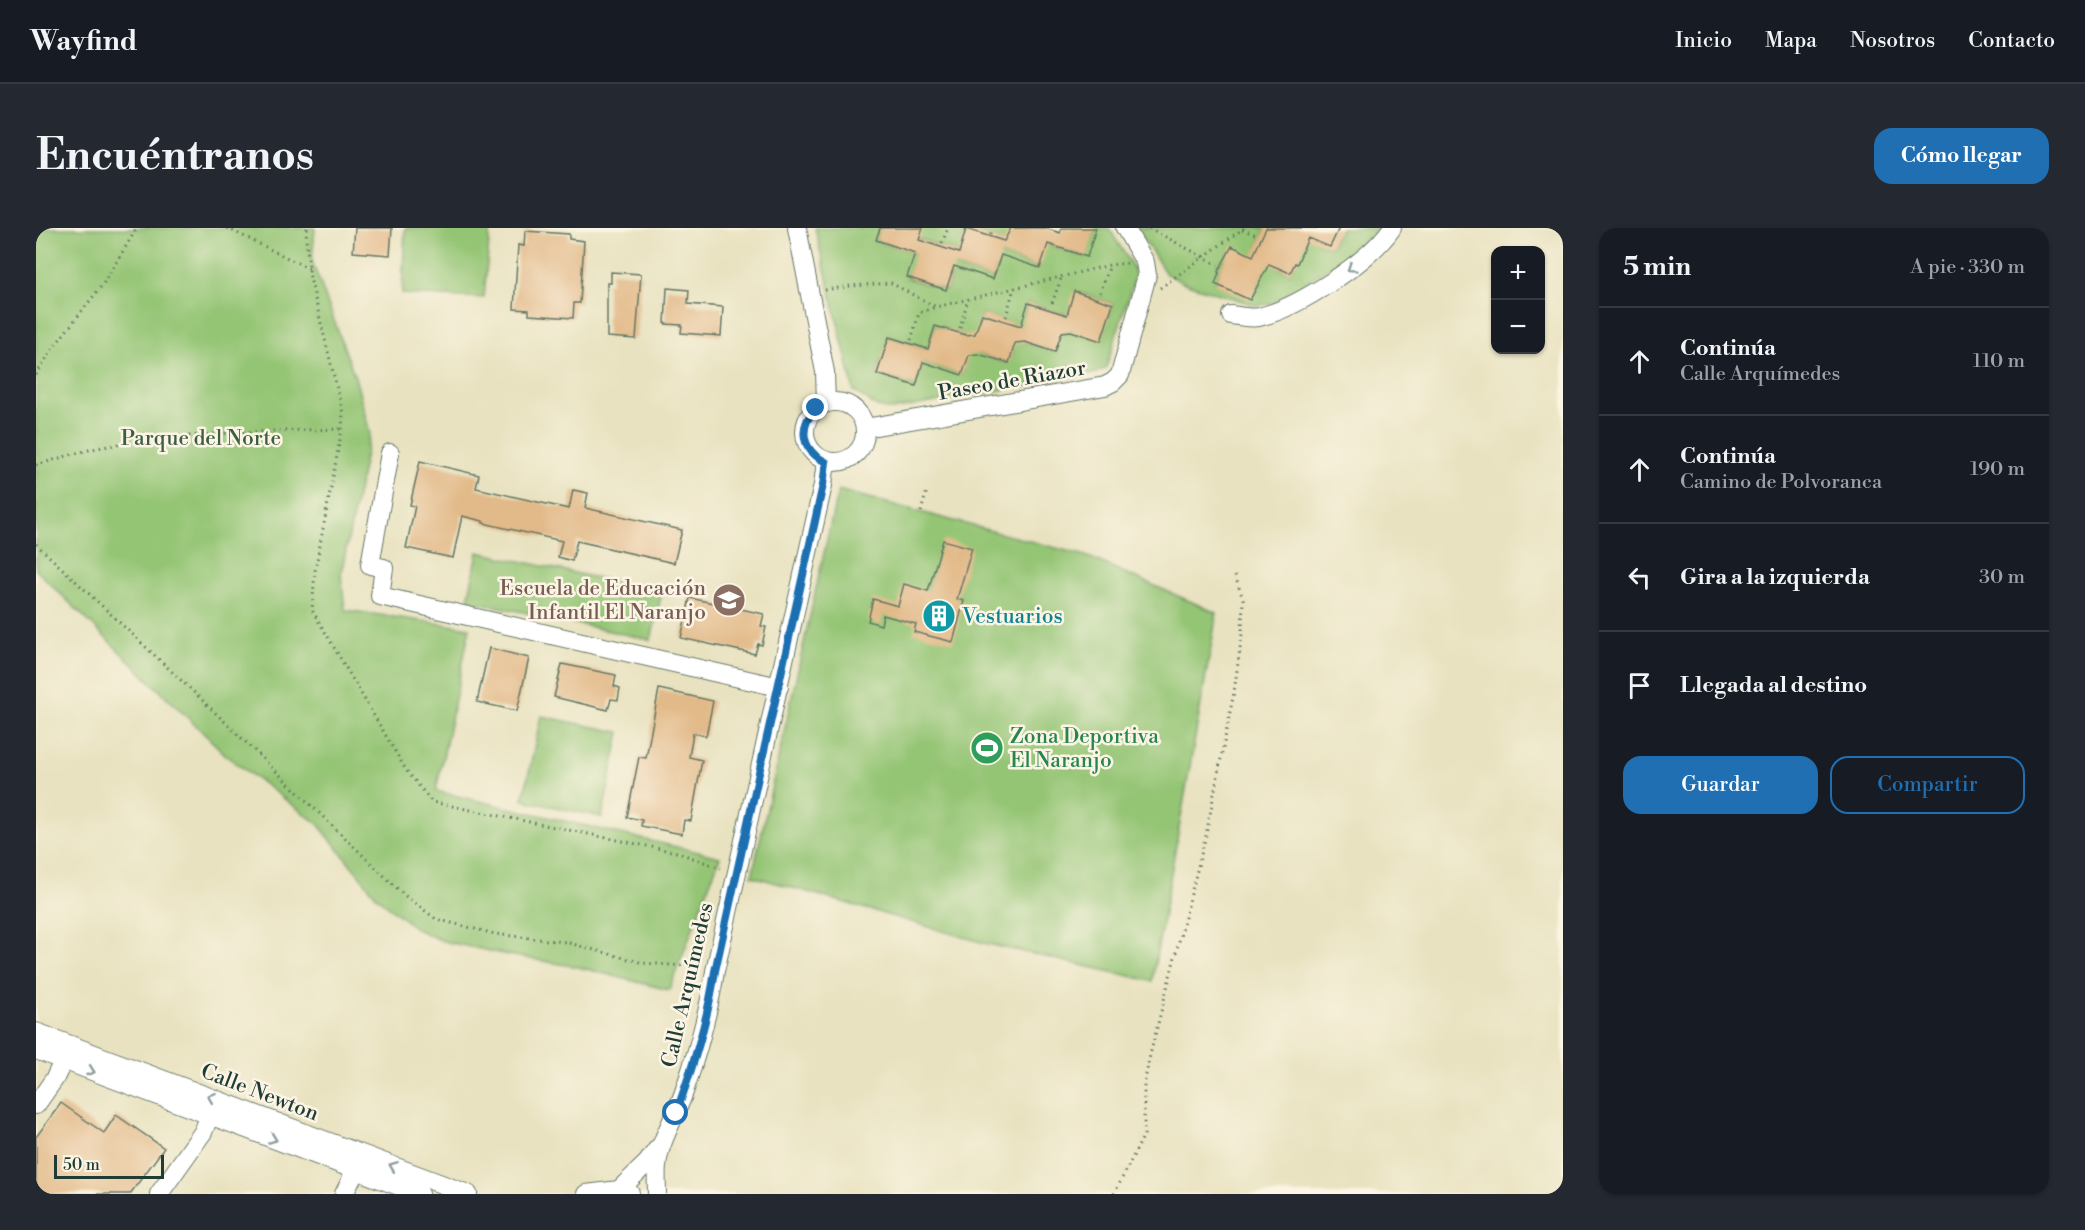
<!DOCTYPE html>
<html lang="es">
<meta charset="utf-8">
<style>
:root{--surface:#171b24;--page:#242831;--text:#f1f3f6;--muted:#9ea1a6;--line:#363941;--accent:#1f6fb2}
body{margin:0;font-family:"Libre Bodoni",serif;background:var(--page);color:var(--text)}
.controls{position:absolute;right:18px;top:18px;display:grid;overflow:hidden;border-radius:12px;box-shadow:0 2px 4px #0004}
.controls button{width:54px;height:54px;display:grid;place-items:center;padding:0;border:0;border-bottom:2px solid var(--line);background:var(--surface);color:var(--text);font:30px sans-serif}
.scale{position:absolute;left:18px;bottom:15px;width:110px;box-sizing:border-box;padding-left:6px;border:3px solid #1f3d34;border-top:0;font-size:16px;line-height:21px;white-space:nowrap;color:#1f3d34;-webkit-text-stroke:4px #fcf5e5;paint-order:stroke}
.stop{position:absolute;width:18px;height:18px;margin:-14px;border:4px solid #1f6fb2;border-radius:50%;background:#fff}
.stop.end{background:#1f6fb2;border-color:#fff;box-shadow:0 2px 6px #0008}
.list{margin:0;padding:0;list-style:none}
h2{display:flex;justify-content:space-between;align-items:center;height:78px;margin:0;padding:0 24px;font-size:26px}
h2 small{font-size:20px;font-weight:400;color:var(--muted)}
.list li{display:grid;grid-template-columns:39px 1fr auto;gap:18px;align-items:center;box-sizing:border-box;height:108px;padding:0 24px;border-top:2px solid var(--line)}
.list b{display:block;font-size:22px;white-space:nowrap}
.list p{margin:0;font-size:20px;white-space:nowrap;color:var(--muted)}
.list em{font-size:20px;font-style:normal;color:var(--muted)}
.actions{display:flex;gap:12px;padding:18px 24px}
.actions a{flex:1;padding:14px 0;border:2px solid var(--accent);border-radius:18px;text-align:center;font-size:21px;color:var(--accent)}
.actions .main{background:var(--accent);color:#fff}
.icon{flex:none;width:33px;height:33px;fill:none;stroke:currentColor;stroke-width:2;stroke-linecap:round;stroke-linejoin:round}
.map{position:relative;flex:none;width:1527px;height:966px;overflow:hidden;border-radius:18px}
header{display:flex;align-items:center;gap:36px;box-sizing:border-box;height:84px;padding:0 30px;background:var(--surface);border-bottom:2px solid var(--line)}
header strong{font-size:28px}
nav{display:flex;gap:33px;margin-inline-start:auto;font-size:21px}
.intro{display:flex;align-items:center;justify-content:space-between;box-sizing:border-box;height:144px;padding:0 36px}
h1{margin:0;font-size:42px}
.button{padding:15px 27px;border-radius:18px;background:var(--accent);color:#fff;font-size:21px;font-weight:700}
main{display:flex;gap:36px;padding:0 36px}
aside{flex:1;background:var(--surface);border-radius:18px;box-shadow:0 2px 4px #0004}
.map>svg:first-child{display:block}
.green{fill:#94c575;stroke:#5a8154;stroke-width:1.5;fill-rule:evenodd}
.building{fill:#e2b988}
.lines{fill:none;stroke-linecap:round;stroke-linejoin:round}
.minor-casing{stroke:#657765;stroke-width:20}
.path{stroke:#657765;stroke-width:3;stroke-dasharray:1.5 4.5;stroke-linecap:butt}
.minor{stroke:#fff;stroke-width:18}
.oneway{stroke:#8f9e9a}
.route{stroke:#1f6fb2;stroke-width:8}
.labels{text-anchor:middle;stroke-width:5;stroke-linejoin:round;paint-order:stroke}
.street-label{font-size:21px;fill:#1f3d34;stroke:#fcf5e5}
.park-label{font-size:21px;fill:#3c5f44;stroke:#fcf5e5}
.education-label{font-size:21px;fill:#785e54;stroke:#fcf5e5;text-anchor:end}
.culture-label{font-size:21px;fill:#0d838f;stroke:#fcf5e5;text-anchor:start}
.leisure-label{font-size:21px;fill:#27864d;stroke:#fcf5e5;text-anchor:start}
</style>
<header>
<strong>Wayfind</strong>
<nav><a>Inicio</a><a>Mapa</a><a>Nosotros</a><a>Contacto</a></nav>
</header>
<div class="intro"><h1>Encuéntranos</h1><a class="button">Cómo llegar</a></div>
<main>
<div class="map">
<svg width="1527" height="966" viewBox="0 0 1527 966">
<rect width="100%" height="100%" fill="#fcf5e5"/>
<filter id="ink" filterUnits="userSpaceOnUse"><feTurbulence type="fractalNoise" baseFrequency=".0167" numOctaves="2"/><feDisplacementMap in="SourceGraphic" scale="12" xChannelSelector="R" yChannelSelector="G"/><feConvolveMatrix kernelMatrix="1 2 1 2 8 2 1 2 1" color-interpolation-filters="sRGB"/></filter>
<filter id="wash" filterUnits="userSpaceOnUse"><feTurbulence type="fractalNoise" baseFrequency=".008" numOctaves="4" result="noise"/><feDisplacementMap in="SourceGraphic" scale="24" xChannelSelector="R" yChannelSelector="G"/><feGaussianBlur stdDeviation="1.35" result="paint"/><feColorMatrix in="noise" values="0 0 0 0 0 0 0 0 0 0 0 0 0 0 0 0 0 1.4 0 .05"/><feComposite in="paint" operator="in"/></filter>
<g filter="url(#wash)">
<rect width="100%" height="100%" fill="#e8e2c0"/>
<!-- green -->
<path class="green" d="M 0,0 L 279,0 L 276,33 L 319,149 L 334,205 L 305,346 L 309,382 L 434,400 L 400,563 L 684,629 L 633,762 L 542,739 L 472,727 L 407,713 L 382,702 L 341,669 L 282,596 L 192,529 L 0,342 Z
M 369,0 L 454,0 L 448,70 L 366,66 Z
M 779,0 L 844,0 L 840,12 L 887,28 L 876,36 L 871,50 L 910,62 L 915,49 L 911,36 L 957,51 L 961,38 L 958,25 L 1004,40 L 1005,14 L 1050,29 L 1060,0 L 1073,0 L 1098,41 L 1099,48 L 1070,140 L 1060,145 L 856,182 L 841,179 L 818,163 ZM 1039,63 L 1077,76 L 1073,89 L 1066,87 L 1063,97 L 1069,100 L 1065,112 L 1020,98 L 1019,124 L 973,109 L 977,123 L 972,135 L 927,121 L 930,134 L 926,147 L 881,132 L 877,143 L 884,145 L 879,158 L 841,146 L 845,132 L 853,134 L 849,122 L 853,109 L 899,123 L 895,110 L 899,98 L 945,112 L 942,99 L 946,86 L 992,101 L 995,90 L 988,87 L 992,75 L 1038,89 Z
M 880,0 L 974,0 L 977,16 L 931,1 L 926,14 L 930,27 L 877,9 Z
M 1101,0 L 1232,0 L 1229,1 L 1215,35 L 1196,19 L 1182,44 L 1183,45 L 1179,55 L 1191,61 L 1220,62 L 1234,28 L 1242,40 L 1254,45 L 1274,2 L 1281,14 L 1294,19 L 1305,0 L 1343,0 L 1303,33 L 1237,76 L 1219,77 L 1151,56 L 1130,46 Z
M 802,262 L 1050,328 L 1181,385 L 1116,753 L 952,716 L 716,648 Z
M 442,324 L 626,364 L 615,412 L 432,372 Z
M 505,488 L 584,504 L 566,589 L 487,572 Z"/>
<g id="blocks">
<!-- building -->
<path class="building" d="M 319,0 L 356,0 L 354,27 L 317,24 Z
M 844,0 L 887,0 L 883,12 L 923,25 L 930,1 L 968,13 L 975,0 L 1009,0 L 1024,5 L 1025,0 L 1060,0 L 1051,29 L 1012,16 L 1004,40 L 965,27 L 957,51 L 918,38 L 910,62 L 871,49 L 879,25 L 840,12 Z
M 1230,0 L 1303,0 L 1294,19 L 1272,10 L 1261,36 L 1259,35 L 1254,45 L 1233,36 L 1214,72 L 1179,56 L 1183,45 L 1182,44 L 1196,18 L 1217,28 Z
M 489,3 L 533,6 L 533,11 L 548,13 L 544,75 L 538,75 L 537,90 L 493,87 L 493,82 L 478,81 L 482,17 L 488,18 Z
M 575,44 L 605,46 L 600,111 L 571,109 L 571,55 L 575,55 Z
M 631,60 L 653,62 L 652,76 L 687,79 L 685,108 L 645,105 L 646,97 L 629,96 Z
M 1038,63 L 1077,76 L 1065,113 L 1035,103 L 1026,104 L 1019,124 L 989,114 L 979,115 L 973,135 L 942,126 L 933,127 L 926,147 L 887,134 L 880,158 L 841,146 L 853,109 L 892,121 L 899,98 L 930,107 L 939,106 L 946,86 L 985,98 L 992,75 L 1031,87 Z
M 384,233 L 443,247 L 440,260 L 533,281 L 537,262 L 552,265 L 549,280 L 646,302 L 638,335 L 541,313 L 536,333 L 522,329 L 526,313 L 447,295 L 447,293 L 426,288 L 417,330 L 370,320 L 379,278 L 374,277 Z
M 907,312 L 936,320 L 921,371 L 928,373 L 917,414 L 878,404 L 880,396 L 847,387 L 845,397 L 832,393 L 837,371 L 862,378 L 868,356 L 892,363 Z
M 654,370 L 728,386 L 725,398 L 730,399 L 726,417 L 722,416 L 719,426 L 645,410 Z
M 453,420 L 493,430 L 481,483 L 441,474 Z
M 526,436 L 580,447 L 578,458 L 584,460 L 582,472 L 575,471 L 572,482 L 518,469 Z
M 623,461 L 677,473 L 670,508 L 657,505 L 653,529 L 666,532 L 655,593 L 648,592 L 646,606 L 605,598 L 606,592 L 591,589 L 603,529 L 610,530 Z
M 25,875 L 68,905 L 80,887 L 128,920 L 94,966 L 0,966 L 0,909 Z"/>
</g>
</g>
<g filter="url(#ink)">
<use href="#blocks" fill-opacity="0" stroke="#657765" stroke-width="1.5"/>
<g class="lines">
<defs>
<path id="minor" d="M 761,0 L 789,144 L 790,175
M 1195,87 C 1203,88 1214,91 1223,89 C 1262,80 1334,33 1356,0
M769 204a30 30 0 1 1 60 0a30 30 0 1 1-60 0Z
M 829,200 L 1069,158 L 1077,154 L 1084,147 L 1111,47 L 1109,34 L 1089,0
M 354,225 L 334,337 L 348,340 L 344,368 L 743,459
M 0,804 L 432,966
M 0,822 L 384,966
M 0,877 L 19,850 L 27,833
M 583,962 L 611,935 L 622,920
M 123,966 L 167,904 L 174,887
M 308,966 L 320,942
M 550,966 L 583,962 L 594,965
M 621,966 C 621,957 620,947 621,938 C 623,913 640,888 648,864 C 661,825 673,784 679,743 L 787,257 L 790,233"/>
</defs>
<!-- minor casing -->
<use href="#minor" class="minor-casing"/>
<!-- path -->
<path class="path" d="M 191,0 L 274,41
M 271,0 L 270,10 L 274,50 L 307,185 L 306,201 L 279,343 L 276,382 L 370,542 L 396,574 L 640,624 L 685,640
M 1113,0 L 1182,37
M 1206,2 L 1222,7
M 954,6 L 955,0
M 906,15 L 912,0
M 1124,60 L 1208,0
M 789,62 L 815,58 L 855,55 L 900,79 L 1074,37 L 1093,35
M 1064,65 L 1074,37
M 1016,75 L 1026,48
M 970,89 L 978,60
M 924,100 L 932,71
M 875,112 L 883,85 L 900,79
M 0,147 L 17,120 L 67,56 L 101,0
M 0,237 C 22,231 44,223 67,219 C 146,205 226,203 306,201
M 885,284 L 891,262
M 0,316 L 163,469 L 368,667 L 400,691 L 459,706 L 529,714 L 607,735 L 649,738 L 660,726 L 666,697 L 674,684
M 1078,966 L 1108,907 L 1108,857 L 1114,827 L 1170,607 L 1198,464 L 1206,406 L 1207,371 L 1198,345"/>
<!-- minor -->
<use href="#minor" class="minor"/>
</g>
<!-- one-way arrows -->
<defs><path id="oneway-chevron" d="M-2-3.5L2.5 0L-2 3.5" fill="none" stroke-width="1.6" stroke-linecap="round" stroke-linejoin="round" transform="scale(1.5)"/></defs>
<g class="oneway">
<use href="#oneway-chevron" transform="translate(1315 40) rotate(146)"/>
<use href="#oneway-chevron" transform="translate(55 843) rotate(20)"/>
<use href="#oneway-chevron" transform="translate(175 869) rotate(-159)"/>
<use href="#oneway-chevron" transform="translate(237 911) rotate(21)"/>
<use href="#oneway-chevron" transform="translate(357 938) rotate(-159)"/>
</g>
</g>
<g class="lines" filter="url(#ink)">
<!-- route -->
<path class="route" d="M 640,885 C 657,839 672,792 679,743 L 787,257 L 790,234 C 765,222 762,199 780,180"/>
</g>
<!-- icons -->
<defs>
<symbol id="school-disc" viewBox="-11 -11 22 22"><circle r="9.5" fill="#8d6e63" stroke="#fcf5e5"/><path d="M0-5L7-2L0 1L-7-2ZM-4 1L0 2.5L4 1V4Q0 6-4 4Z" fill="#fff"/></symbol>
<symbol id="building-disc" viewBox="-11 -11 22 22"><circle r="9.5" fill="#0f9aa8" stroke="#fcf5e5"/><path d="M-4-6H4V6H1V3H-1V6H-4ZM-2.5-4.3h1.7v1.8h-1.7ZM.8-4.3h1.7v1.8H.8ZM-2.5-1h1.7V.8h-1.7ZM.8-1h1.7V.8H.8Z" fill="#fff"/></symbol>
<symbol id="stadium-disc" viewBox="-11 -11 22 22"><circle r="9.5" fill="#2e9e5b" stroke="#fcf5e5"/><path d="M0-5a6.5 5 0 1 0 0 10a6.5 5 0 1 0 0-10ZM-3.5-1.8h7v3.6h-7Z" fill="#fff"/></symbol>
</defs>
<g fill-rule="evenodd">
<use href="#school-disc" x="674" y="353" width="38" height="38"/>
<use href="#building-disc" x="884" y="369" width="38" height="38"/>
<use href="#stadium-disc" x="932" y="501" width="38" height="38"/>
</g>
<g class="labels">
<!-- street labels -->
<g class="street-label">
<text transform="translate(976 152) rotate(-10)" y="7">Paseo de Riazor</text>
<text transform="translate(651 757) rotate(-77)" y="7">Calle Arquímedes</text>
<text transform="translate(224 864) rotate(21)" y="7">Calle Newton</text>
</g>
<!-- park labels -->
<g class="park-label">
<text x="165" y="217">Parque del Norte</text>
</g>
<!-- education labels -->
<g class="education-label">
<text x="670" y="367">Escuela de Educación<tspan x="670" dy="24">Infantil El Naranjo</tspan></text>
</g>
<!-- culture labels -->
<g class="culture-label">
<text x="926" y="395">Vestuarios</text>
</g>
<!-- leisure labels -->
<g class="leisure-label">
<text x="974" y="515">Zona Deportiva<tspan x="974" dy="24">El Naranjo</tspan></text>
</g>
</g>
</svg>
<div class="controls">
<button>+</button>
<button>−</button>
</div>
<div class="scale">50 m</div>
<div class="stop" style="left:640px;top:885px"></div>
<div class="stop end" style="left:780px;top:180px"></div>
</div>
<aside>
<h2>5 min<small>A pie · 330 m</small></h2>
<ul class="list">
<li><svg class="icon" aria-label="ahead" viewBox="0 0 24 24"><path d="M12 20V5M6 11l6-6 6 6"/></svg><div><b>Continúa</b><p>Calle Arquímedes</p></div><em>110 m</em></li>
<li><svg class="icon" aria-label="ahead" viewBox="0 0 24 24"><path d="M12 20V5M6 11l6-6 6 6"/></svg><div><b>Continúa</b><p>Camino de Polvoranca</p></div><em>190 m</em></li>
<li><svg class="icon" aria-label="left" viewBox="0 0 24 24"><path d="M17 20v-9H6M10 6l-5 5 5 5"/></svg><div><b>Gira a la izquierda</b></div><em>30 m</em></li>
<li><svg class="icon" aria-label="arrive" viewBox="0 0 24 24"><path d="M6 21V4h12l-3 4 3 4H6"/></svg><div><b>Llegada al destino</b></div></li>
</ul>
<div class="actions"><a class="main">Guardar</a><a>Compartir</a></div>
</aside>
</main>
